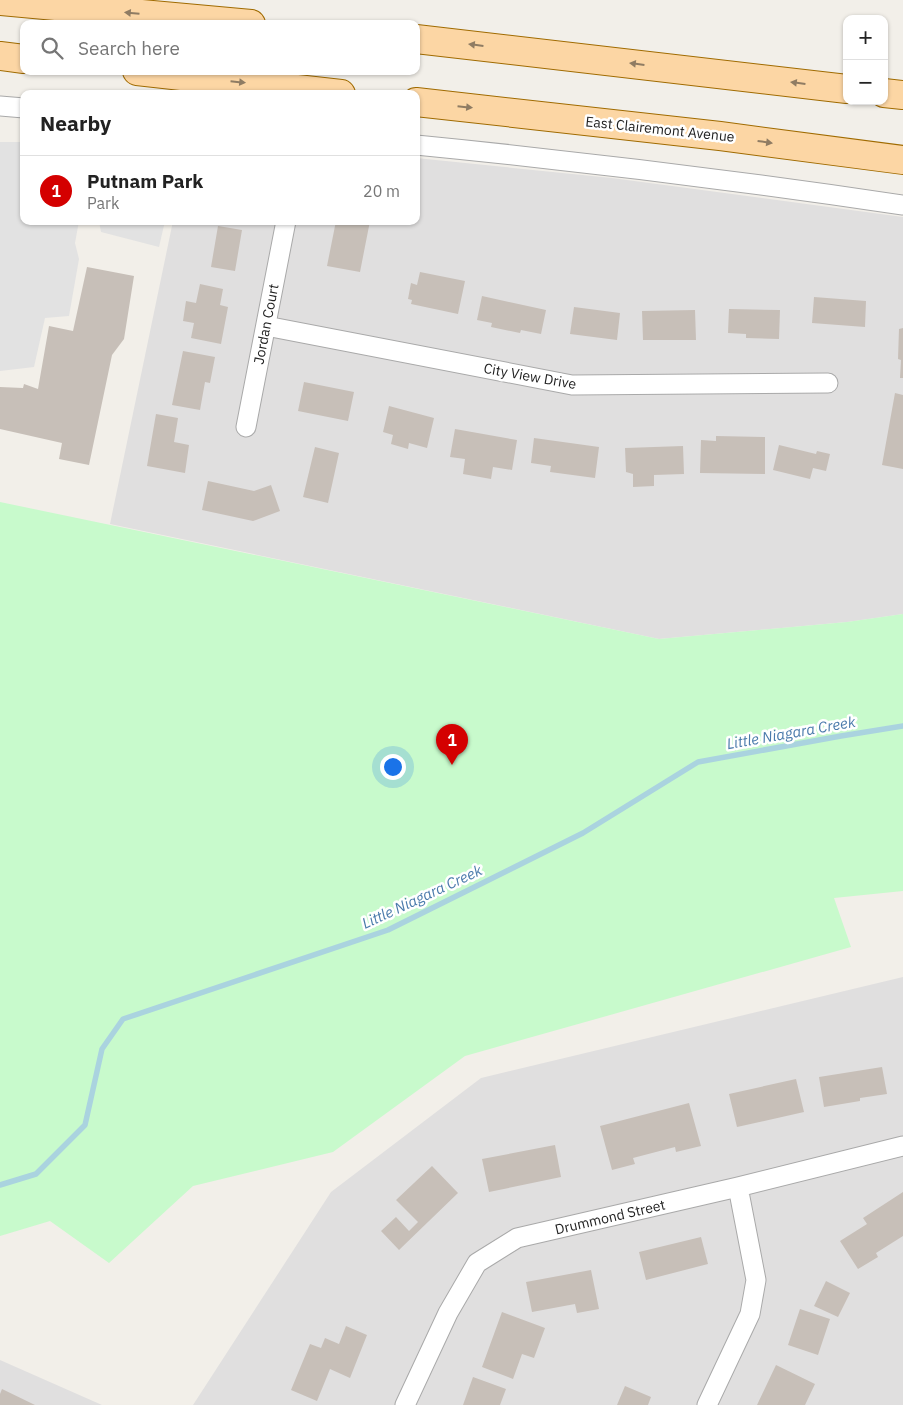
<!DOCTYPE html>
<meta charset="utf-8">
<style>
:root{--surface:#fff;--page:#f6f6f6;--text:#222;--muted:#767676;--line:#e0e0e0;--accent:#d40000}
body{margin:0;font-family:"IBM Plex Sans",sans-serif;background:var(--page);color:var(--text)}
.controls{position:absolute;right:15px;top:15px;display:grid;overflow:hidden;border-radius:10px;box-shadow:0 1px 4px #0004}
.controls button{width:45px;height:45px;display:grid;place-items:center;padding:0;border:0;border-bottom:1px solid var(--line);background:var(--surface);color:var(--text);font:25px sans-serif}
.you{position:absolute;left:392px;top:766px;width:18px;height:18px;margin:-12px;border:4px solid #fff;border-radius:50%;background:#1a73e8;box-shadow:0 0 0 8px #1a73e833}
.badge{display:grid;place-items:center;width:32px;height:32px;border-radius:50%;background:var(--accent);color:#fff;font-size:16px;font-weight:700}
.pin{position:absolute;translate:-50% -41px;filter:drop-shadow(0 1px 2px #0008)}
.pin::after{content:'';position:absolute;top:26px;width:18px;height:15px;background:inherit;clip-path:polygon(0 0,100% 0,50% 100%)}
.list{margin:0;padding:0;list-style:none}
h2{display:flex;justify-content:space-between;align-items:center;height:65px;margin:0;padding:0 20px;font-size:21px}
h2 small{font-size:16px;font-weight:400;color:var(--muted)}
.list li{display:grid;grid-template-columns:32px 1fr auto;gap:15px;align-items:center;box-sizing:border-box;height:70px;padding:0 20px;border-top:1px solid var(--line)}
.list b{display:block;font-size:19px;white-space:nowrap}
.list p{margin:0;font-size:16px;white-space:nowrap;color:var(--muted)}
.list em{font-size:16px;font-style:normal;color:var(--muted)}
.icon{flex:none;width:28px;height:28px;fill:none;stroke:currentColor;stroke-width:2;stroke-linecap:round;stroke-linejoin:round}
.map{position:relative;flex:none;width:903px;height:1405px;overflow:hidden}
.search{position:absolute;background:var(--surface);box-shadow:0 1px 4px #0004;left:20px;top:20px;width:400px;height:55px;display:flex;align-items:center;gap:12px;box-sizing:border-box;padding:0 18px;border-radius:10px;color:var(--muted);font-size:19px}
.panel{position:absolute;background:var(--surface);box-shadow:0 1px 4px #0004;left:20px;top:90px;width:400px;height:135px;border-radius:10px}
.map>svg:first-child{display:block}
.residential{fill:#e0dfdf}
.park{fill:#c8facc}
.parking{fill:#e2e2e2}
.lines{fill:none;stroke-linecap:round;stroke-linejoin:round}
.stream{stroke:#aad3df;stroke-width:5.5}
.building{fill:#c7bfb8}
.minor-casing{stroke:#a9a9a9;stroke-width:21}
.primary-casing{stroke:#a06b00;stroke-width:30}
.minor{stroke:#fff;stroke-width:19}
.primary{stroke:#fcd6a4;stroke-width:28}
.oneway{fill:#8f7c63}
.labels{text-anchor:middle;stroke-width:5;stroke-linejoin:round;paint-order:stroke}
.street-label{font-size:14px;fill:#222;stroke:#fff}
.water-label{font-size:15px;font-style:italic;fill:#4a7aab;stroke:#fff}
</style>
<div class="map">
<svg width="903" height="1405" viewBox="0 0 903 1405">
<rect width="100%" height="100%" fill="#f2efe9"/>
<!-- residential -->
<path class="residential" d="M 416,158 L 612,178 L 903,217 L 903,614 L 847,622 L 659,639 L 110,524 L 173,221 L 416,221 Z
M 903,977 L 903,1405 L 193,1405 L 331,1192 L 481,1078 Z
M 0,1360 L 102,1405 L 0,1405 Z"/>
<!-- park -->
<path class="park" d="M 0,502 L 659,639 L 847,622 L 903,614 L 903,891 L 834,898 L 851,947 L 465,1056 L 333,1152 L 193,1186 L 109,1263 L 50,1221 L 0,1236 Z"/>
<!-- parking -->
<path class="parking" d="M 0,142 L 24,142 L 24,221 L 79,221 L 75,243 L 79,259 L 69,316 L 45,318 L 34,367 L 0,371 Z
M 99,221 L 165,221 L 159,247 L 101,232 Z"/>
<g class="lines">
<!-- stream -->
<path class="stream" d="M 0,1185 L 36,1174 L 85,1125 L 102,1049 L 123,1019 L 388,930 L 583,833 L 698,762 L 841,736 L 903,726"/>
</g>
<!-- building -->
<path class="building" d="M 336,221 L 370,221 L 360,272 L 327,266 Z
M 218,226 L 242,230 L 235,271 L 211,267 Z
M 87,267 L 134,276 L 124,339 L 112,355 L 89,465 L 59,459 L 62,443 L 0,429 L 0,387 L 23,388 L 24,384 L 38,389 L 49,326 L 73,331 Z
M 420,272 L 465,281 L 458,314 L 411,304 L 412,300 L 408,299 L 411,283 L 417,285 Z
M 200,284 L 223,289 L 220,305 L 228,307 L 221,344 L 191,338 L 194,323 L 183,321 L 186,301 L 196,303 Z
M 482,296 L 546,310 L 541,334 L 521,330 L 520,333 L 491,327 L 492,323 L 477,320 Z
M 814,297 L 866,301 L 865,327 L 812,323 Z
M 574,307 L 620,313 L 617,340 L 570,334 Z
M 729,309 L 780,310 L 779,339 L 746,338 L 746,334 L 728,333 Z
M 695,310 L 696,340 L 643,340 L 642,311 Z
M 903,328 L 903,378 L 900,378 L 901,360 L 898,359 L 899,329 Z
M 183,351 L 215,357 L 210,383 L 205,382 L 200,410 L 172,405 Z
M 304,382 L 354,392 L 348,421 L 298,411 Z
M 895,393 L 903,395 L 903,469 L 882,465 Z
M 389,406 L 434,418 L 427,448 L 409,443 L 408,449 L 391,444 L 393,435 L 383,432 Z
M 156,414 L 178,418 L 174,442 L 189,445 L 185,473 L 147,466 Z
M 455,429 L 517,440 L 512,470 L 493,467 L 491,479 L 463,474 L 465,459 L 450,457 Z
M 716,436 L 765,437 L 765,474 L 700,473 L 701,440 L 716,441 Z
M 534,438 L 599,447 L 595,478 L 550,472 L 551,466 L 531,463 Z
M 779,445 L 816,454 L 817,451 L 830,454 L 826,471 L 813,468 L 810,479 L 773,470 Z
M 683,446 L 684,474 L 654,475 L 654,486 L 633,487 L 633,474 L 626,472 L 625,448 Z
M 315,447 L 339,453 L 328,503 L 303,497 Z
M 208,481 L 254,491 L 271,485 L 280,511 L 253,521 L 202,510 Z
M 882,1067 L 887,1094 L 860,1098 L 860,1101 L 824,1107 L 819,1077 Z
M 796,1079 L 804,1112 L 737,1127 L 729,1094 Z
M 689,1103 L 701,1146 L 676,1152 L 675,1147 L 633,1158 L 635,1164 L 612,1170 L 600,1126 Z
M 555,1145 L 561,1177 L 489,1192 L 482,1159 Z
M 432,1166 L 458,1193 L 399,1250 L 381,1231 L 396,1217 L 409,1231 L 418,1222 L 396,1200 Z
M 903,1192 L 903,1236 L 876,1253 L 878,1257 L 858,1269 L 840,1241 L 867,1224 L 863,1218 Z
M 701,1237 L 708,1264 L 646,1280 L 639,1252 Z
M 591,1270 L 599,1309 L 577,1313 L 575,1304 L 532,1312 L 526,1282 Z
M 826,1281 L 850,1293 L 838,1317 L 814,1306 Z
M 800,1309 L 830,1319 L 818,1355 L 788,1345 Z
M 502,1312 L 545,1328 L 534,1358 L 522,1354 L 513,1379 L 482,1367 Z
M 346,1326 L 367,1335 L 350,1378 L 330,1369 L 317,1401 L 291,1390 L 310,1344 L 321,1348 L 325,1338 L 339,1344 Z
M 776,1365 L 815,1384 L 805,1405 L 757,1405 Z
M 473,1377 L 506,1389 L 500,1405 L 463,1405 Z
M 625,1386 L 651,1397 L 648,1405 L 617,1405 Z
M 2,1389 L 35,1405 L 0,1405 L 0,1394 Z"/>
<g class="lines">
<defs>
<path id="minor" d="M 0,106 L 24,108
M 416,145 C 579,161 741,181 903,205
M 266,326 L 572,385 L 828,383
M 246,427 L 286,221
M 405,1405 L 448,1313 L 477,1263 L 517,1238 L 738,1187 L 903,1146
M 707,1405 L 750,1314 L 756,1280 L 738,1187"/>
<path id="primary" d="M 0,1 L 251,24
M 416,39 L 847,89
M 0,56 L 24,59
M 137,71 L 341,94
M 884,93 L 903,95
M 416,102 L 720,136 L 903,160"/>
</defs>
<!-- minor casing -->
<use href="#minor" class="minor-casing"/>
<!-- primary casing -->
<use href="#primary" class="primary-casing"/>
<!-- minor -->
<use href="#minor" class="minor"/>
<!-- primary -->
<use href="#primary" class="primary"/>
</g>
<!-- one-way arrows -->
<defs><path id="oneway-solid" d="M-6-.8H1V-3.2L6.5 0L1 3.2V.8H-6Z" transform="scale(1.25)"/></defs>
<g class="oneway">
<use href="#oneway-solid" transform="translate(132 13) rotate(-175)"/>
<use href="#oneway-solid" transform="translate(476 45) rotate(-173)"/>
<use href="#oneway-solid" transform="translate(637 64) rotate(-173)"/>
<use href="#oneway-solid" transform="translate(238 82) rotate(6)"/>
<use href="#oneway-solid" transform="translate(798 83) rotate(-173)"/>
<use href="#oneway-solid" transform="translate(465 107) rotate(6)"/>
<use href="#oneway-solid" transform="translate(765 142) rotate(8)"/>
</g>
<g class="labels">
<!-- street labels -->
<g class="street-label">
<text transform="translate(660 129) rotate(6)" y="5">East Clairemont Avenue</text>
<text transform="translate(266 324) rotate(-79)" y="5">Jordan Court</text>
<text transform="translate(530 376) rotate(10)" y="5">City View Drive</text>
<text transform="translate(610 1217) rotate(-13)" y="5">Drummond Street</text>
</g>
<!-- water labels -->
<g class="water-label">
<text transform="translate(791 733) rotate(-10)" y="5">Little Niagara Creek</text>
<text transform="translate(422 897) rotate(-25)" y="5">Little Niagara Creek</text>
</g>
</g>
</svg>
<div class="controls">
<button>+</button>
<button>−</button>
</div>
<div class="you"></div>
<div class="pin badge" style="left:452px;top:765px">1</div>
<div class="search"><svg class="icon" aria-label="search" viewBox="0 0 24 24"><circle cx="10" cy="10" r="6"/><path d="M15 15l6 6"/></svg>Search here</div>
<section class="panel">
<h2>Nearby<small></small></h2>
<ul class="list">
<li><span class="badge">1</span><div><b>Putnam Park</b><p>Park</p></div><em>20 m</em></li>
</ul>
</section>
</div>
